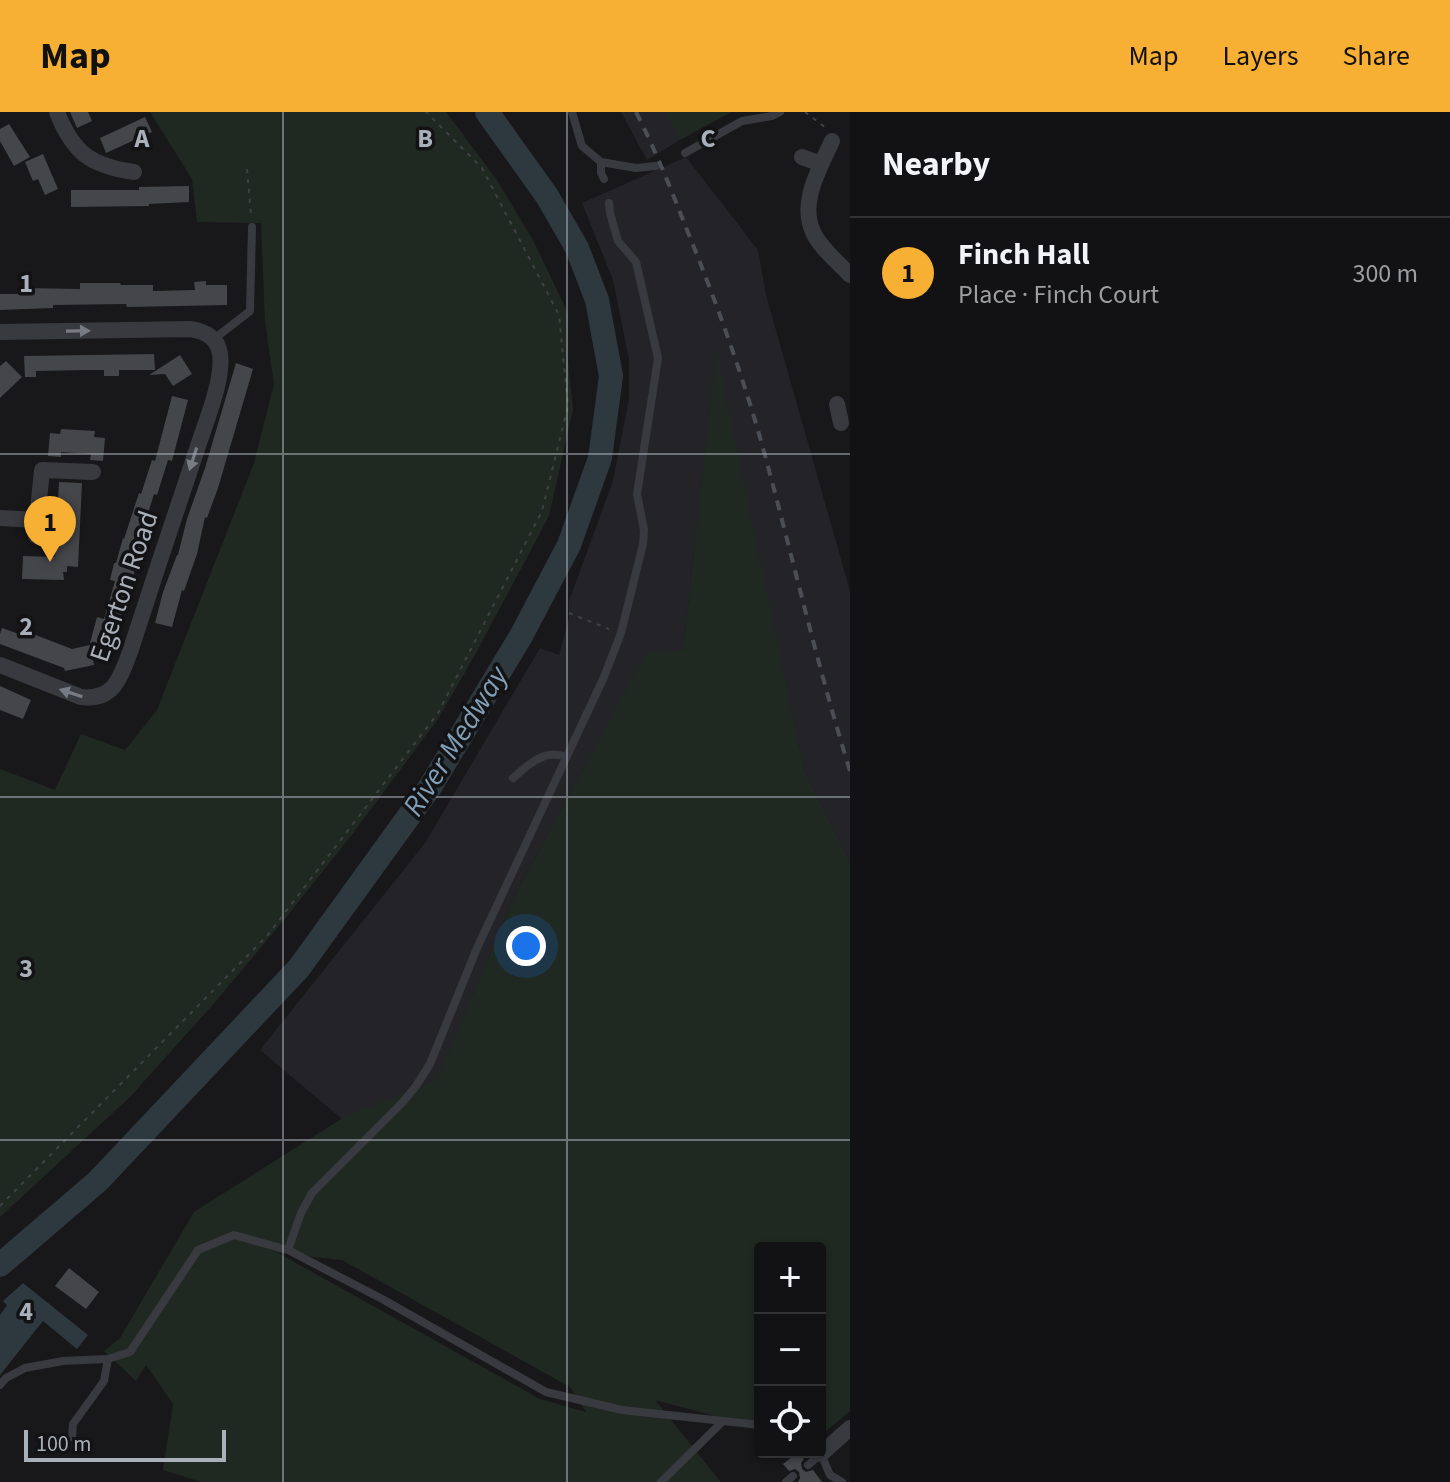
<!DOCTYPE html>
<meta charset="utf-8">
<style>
:root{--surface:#121214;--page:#1f2022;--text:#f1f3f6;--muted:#9c9ea0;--line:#313234;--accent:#f7af34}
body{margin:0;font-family:"Source Sans 3",sans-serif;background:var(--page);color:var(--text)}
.controls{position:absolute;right:24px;bottom:24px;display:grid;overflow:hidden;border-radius:8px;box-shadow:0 2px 6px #0004}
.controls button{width:72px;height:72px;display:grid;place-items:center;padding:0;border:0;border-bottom:2px solid var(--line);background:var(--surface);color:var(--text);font:40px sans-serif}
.scale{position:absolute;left:24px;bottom:20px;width:202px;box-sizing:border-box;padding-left:8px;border:4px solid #aab0ba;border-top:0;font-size:22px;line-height:28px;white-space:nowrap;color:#aab0ba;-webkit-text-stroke:6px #131315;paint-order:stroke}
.you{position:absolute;left:526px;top:834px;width:28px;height:28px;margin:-20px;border:6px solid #fff;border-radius:50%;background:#1a73e8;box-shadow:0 0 0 12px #1a73e833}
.badge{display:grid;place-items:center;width:52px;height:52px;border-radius:50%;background:var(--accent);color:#111;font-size:26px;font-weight:700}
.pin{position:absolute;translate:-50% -66px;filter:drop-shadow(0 2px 4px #0008)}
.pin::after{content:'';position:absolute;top:42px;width:28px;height:24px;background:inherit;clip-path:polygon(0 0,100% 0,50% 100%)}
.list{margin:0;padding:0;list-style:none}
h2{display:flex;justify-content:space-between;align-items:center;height:104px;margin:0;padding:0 32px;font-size:34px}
h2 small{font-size:26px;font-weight:400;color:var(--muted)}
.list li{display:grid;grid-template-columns:52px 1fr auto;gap:24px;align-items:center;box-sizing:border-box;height:112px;padding:0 32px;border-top:2px solid var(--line)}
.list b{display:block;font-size:30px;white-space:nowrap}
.list p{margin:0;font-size:26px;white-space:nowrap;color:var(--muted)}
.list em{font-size:26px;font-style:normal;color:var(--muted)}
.icon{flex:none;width:44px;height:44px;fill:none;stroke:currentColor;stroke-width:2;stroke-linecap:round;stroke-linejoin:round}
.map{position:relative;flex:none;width:850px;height:1370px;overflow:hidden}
header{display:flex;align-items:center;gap:48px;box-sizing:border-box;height:112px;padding:0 40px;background:var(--accent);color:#111}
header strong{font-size:38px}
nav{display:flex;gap:44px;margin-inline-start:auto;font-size:28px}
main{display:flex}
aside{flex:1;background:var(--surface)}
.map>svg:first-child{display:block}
.built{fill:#242428}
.green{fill:#202921;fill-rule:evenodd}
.water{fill:#2e383f}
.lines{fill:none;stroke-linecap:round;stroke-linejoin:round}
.river{stroke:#2e383f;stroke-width:24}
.building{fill:#44464a}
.path{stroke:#3f4147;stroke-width:2;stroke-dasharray:4 6;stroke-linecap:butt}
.lane{stroke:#393a40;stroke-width:8}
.street{stroke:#393a40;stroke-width:16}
.rail{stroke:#4c4e55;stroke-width:4;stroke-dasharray:10 8;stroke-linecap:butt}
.oneway{fill:#777b83}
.grid{fill:none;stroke:#aab0ba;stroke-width:2;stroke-opacity:0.55}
.labels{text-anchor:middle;stroke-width:7;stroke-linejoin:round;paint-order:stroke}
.street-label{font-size:28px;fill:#aab0ba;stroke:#131315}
.water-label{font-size:30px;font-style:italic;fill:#819fb6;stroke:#131315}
.grid-label{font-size:26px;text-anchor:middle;font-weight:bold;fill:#aab0ba;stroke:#131315;stroke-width:7;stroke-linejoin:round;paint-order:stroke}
</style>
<header>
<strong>Map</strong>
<nav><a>Map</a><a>Layers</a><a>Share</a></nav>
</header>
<main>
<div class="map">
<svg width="850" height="1370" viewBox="0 0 850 1370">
<rect width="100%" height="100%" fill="#18181a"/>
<!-- built -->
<path class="built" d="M 621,0 L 668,0 L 680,28 L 647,48 Z
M 686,45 L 758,138 L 766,183 L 850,479 L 850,750 L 805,660 L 716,242 L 683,538 L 646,542 L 517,779 L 436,970 L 354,1017 L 260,938 L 425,731 L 540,536 L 559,543 L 569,507 L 569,489 L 613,369 L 629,287 L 629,247 L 613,168 L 582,91 Z"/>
<!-- green -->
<path class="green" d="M 150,0 L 446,0 L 497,68 L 533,128 L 568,201 L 568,250 L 573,297 L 549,404 L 476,541 L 438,607 L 354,720 L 288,803 L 217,888 L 130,985 L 0,1105 L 0,657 L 55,678 L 81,622 L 125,638 L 157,598 L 254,351 L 274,272 L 265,210 L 261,111 L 197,110 L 192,67 Z
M 666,0 L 731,0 L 680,28 Z
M 716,239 L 805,660 L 850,750 L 850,1299 L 820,1324 L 820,1136 L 760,1136 L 760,1316 L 655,1288 L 721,1370 L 201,1370 L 163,1358 L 173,1292 L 146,1253 L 136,1269 L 104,1239 L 120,1226 L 194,1100 L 346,1004 L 436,969 L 517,779 L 646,541 L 683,538 ZM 278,1141 L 342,1148 L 570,1275 L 586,1300 L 540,1287 Z"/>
<!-- water -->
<path class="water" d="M 23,1171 L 88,1223 L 77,1237 L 43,1209 L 0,1263 L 0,1203 L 7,1193 L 3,1189 Z"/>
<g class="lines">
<!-- river -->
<path class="river" d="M 0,1153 L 98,1069 L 299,856 L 430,675 L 521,524 L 569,433 L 600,346 L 611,264 L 597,188 L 577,136 L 547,84 L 487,0"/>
</g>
<!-- building -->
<path class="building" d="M 70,0 L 88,0 L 92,9 L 77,16 Z
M 145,5 L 152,20 L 106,41 L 100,26 Z
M 9,12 L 30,45 L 14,54 L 0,29 L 0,17 Z
M 43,42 L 58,77 L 45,83 L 38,67 L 33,69 L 25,50 Z
M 189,74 L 189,90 L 149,92 L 149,94 L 71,95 L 71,78 L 139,78 L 139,75 Z
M 206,169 L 206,173 L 227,173 L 227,193 L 127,195 L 126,192 L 53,193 L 53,196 L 0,198 L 0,182 L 22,182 L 22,176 L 80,177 L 80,171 L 120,171 L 121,173 L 153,173 L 153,179 L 195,178 L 194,170 Z
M 154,242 L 155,258 L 119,258 L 119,264 L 104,264 L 104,258 L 87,258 L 36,259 L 36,265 L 25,265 L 24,244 Z
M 180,243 L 192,262 L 173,274 L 165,262 L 149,263 Z
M 6,249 L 22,265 L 0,286 L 0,254 Z
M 236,251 L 253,257 L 218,376 L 207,406 L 205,405 L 197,442 L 184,479 L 182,478 L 172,515 L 155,511 L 163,480 L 177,443 L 178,443 L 187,407 L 205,356 Z
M 172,284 L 188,288 L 172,349 L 168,348 L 157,383 L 154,382 L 139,431 L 142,431 L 131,473 L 110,537 L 90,531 L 97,505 L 104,507 L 115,469 L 110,468 L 114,451 L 116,451 L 123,426 L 124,427 L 139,381 L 141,382 L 152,348 L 155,349 Z
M 61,317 L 95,319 L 94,325 L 105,326 L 103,349 L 90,348 L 91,342 L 61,340 L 61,345 L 48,344 L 50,321 L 60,322 Z
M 59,370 L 82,371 L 78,455 L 67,454 L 67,460 L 63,460 L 64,468 L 22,467 L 23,444 L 55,445 Z
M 2,516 L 19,522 L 20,517 L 72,537 L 90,533 L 94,553 L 65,559 L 64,556 L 0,532 L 0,522 Z
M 0,574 L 31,588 L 23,607 L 0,598 Z
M 69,1156 L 99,1180 L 86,1197 L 55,1174 Z
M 798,1340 L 804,1347 L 801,1351 L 802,1357 L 806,1360 L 813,1358 L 822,1370 L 798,1370 L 800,1366 L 799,1360 L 795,1357 L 789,1359 L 783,1352 Z"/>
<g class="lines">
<!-- path -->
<path class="path" d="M 805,0 L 826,16
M 247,57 L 251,103
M 569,501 L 609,517
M 0,1094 L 267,824 L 438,601 L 542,399 L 568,294 L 559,203 L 482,56 L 426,0"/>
<!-- lane -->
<path class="lane" d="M 572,0 L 582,34 L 601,50 L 601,61 L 604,67
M 685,41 L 742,9 L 772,4 L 780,0
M 601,50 L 636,56 L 656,54
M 214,227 L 250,199 L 252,115
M 513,666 C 528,653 545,636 566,645
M 288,1138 L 301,1101 L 312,1081 L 402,991 L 416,974 L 430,952 L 477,836 L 604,565 L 621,521 L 643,432 L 644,418 L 637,382 L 658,246 L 636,150 L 618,129 L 610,101 L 609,91
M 0,1273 L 6,1266 L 25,1256 L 63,1249 L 108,1247 L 130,1240 L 198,1138 L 234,1123 L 288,1138 L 384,1188 L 546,1280 L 622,1298 L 760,1313
M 72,1325 L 73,1312 L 104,1269 L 108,1247
M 821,1342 L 830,1363 L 842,1370
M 808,1353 L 821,1342
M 661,1370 L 722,1310
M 786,1370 L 793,1364"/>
<!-- street -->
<path class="street" d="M 57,0 C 73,41 91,54 134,60
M 832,29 C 820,56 799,90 813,120 C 820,136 838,150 850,163
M 802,45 L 821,52
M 0,220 L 190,217 C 205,219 218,226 220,242 C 224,267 205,312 197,337 C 174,405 152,472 130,540 C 120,566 114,589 81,585 L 0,553
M 837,292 L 841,311
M 0,406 L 37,408 L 36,424
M 37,408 L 42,358 L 93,360
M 821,1342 L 850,1316"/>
<!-- rail -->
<path class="rail" d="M 636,0 C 657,41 674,85 691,128 C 720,200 746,273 766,347 C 794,451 818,556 850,659"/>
</g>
<!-- one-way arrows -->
<defs><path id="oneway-solid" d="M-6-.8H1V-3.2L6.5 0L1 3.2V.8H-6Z" transform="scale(2)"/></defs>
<g class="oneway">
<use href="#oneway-solid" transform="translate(78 219) rotate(-1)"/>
<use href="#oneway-solid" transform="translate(193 347) rotate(108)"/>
<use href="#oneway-solid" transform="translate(71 581) rotate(-162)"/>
</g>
<!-- grid -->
<path class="grid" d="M 283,0 L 283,1370M 567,0 L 567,1370M 0,342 L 850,342M 0,685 L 850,685M 0,1028 L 850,1028"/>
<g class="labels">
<!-- street labels -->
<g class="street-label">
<text transform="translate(123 474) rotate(-71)" y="10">Egerton Road</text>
</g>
<!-- water labels -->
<g class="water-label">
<text transform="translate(455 629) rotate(-58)" y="10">River Medway</text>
</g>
</g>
<g class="grid-label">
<text x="142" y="35">A</text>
<text x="425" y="35">B</text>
<text x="708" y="35">C</text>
<text x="26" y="180">1</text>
<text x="26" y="523">2</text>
<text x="26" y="865">3</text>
<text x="26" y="1208">4</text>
</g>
</svg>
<div class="controls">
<button>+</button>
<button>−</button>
<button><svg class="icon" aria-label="locate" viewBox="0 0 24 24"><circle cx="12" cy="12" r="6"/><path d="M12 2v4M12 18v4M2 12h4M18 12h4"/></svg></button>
</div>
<div class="scale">100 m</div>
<div class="you"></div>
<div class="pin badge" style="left:50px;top:450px">1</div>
</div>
<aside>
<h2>Nearby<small></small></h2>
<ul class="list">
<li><span class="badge">1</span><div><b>Finch Hall</b><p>Place · Finch Court</p></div><em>300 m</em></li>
</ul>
</aside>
</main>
